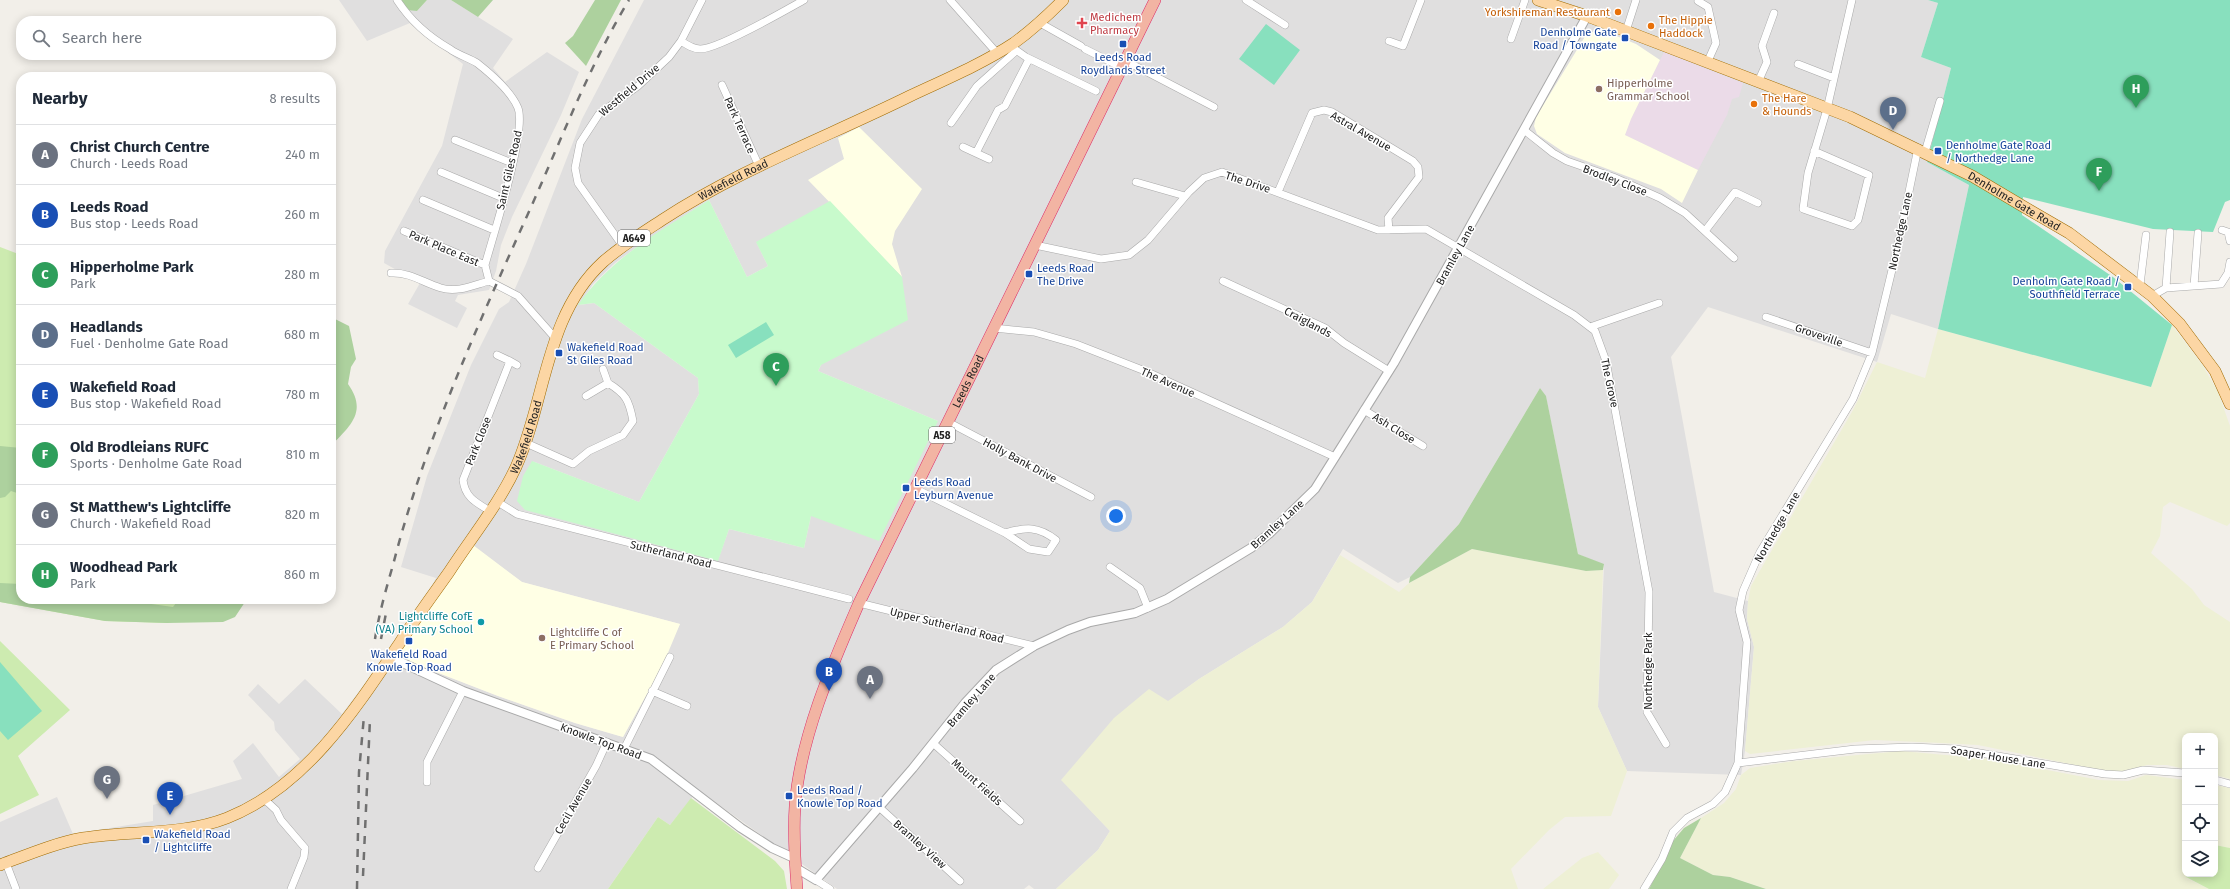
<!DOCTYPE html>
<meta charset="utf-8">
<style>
:root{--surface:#fff;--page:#f2f2f3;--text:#1f2937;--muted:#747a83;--line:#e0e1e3;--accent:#1a73e8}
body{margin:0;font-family:"Fira Sans",sans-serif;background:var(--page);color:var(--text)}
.controls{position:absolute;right:12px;bottom:12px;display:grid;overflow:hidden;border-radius:8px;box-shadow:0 2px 10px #0003}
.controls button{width:36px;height:36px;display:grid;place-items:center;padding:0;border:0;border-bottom:1px solid var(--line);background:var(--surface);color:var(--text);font:20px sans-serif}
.you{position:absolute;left:1116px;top:516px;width:14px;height:14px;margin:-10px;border:3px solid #fff;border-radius:50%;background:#1a73e8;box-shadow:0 0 0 6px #1a73e833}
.badge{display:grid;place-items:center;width:26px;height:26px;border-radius:50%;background:var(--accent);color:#fff;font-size:13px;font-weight:700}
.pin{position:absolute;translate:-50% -33px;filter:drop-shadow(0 1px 2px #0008)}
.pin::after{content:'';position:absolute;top:21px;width:14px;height:12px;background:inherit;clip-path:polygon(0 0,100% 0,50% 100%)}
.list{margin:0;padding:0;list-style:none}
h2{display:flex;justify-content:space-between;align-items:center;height:52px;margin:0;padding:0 16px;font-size:17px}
h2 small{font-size:13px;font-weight:400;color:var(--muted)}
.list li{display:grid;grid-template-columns:26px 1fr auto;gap:12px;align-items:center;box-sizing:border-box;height:60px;padding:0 16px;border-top:1px solid var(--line)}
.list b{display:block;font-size:15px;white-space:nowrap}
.list p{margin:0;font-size:13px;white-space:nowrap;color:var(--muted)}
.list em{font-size:13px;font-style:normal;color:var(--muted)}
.icon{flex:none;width:22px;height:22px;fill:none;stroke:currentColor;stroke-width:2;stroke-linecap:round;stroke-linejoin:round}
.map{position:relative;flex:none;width:2230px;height:889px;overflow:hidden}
.search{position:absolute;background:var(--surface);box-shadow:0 2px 10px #0003;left:16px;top:16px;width:320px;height:44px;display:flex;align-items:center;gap:10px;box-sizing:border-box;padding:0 14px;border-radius:16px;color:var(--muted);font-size:15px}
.panel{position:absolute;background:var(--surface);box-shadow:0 2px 10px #0003;left:16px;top:72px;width:320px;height:532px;border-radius:16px}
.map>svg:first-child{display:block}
.residential{fill:#e0dfdf;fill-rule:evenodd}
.industrial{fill:#ebdbe8}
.education{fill:#ffffe5}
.farmland{fill:#eef0d5}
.grass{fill:#cdebb0}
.forest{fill:#add19e}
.park{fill:#c8facc}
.pitch{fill:#88e0be}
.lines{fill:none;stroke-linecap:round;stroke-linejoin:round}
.minor-casing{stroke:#a9a9a9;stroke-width:8}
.tertiary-casing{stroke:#a9a9a9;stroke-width:10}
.primary-casing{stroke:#a06b00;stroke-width:12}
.trunk-casing{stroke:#dc2a67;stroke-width:12}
.minor{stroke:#fff;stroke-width:7}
.tertiary{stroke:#fff;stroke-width:8}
.primary{stroke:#fcd6a4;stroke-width:11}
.trunk{stroke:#f2b4a3;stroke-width:11}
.rail{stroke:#707070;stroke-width:2.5;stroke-dasharray:8 8;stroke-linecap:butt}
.food-dot{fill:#e8710a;stroke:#fff;stroke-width:1.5}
.health-dot{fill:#e0444e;stroke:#fff;stroke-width:1.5}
.transit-dot{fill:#1a4fb4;stroke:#fff;stroke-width:1.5}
.education-dot{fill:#8d6e63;stroke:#fff;stroke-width:1.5}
.culture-dot{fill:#0f9aa8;stroke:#fff;stroke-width:1.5}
.labels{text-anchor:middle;stroke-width:3;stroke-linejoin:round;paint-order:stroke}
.shield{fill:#fff;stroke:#646464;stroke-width:1}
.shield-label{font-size:10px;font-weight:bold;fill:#222}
.food-label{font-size:11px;fill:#c56008;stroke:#fff;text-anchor:start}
.health-label{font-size:11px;fill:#be3a42;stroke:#fff;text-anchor:start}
.transit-label{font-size:11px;fill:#164399;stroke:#fff;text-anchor:start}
.education-label{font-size:11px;fill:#785e54;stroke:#fff;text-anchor:start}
.street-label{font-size:11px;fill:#222;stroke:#fff}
.culture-label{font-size:11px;fill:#0d838f;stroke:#fff;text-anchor:end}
</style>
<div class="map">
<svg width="2230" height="889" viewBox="0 0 2230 889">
<rect width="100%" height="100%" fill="#f2efe9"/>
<!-- residential -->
<path class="residential" d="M 339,0 L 393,0 L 396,4 L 417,11 L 427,0 L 451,0 L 513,39 L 493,68 L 505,82 L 547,52 L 579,72 L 561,115 L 512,217 L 501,245 L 496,271 L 489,290 L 458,295 L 455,301 L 467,308 L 457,328 L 408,304 L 420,283 L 384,263 L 385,251 L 442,146 L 463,64 L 410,23 L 367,41 Z
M 644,0 L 1928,0 L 1938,3 L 1921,57 L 1951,68 L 1927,162 L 1969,185 L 1938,329 L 1891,314 L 1877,362 L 1708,307 L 1671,357 L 1714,592 L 1748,601 L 1747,619 L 1754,647 L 1745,751 L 1741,775 L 1627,771 L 1598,707 L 1604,565 L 1578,554 L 1546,397 L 1540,388 L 1459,524 L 1410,577 L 1398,583 L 1343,549 L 1312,602 L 1283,627 L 1199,679 L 1062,780 L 1110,831 L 1098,850 L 1056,889 L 1034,889 L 1029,885 L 1024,889 L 837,889 L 698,790 L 670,825 L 658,817 L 608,889 L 0,889 L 0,822 L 57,797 L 73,834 L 153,821 L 153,805 L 242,779 L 233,761 L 253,743 L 279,777 L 300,759 L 275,730 L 274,722 L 248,695 L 258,684 L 279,704 L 305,679 L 342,714 L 415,617 L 436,578 L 401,567 L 427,476 L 471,365 L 499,309 L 509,302 L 526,264 L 582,119 ZM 709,200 L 747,277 L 768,266 L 756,242 L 821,365 L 818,371 L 938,421 L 811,516 L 804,548 L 729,529 L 718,560 L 532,461 L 639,502 L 699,394 L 698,378 L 594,303 L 579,305 L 593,284 L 615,263 L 645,241 ZM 473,546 L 522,582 L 680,624 L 623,737 L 575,723 L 498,696 L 405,660 L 400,652 Z"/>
<!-- industrial -->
<path class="industrial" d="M 1664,52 L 1743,83 L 1739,97 L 1732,99 L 1727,115 L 1698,170 L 1625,135 L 1631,119 Z"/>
<!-- education -->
<path class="education" d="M 1599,29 L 1636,44 L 1660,60 L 1631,119 L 1625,135 L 1698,170 L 1682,203 L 1661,189 L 1565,153 L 1537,134 L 1534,126 L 1536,117 L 1586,35 Z
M 859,127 L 922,189 L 895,231 L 892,244 L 902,277 L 808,180 L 844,159 L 838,138 Z
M 473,545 L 522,582 L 680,624 L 662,667 L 623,737 L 575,723 L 498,696 L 405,660 L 400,652 Z"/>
<!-- farmland -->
<path class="farmland" d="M 2172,325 L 2203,366 L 2218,392 L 2230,426 L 2230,523 L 2227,526 L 2170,502 L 2163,507 L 2160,536 L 2151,553 L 2192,589 L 2204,605 L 2230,622 L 2230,779 L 2215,775 L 2215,736 L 2185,736 L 2185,769 L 2167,765 L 2147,765 L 2125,772 L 2104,771 L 1978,745 L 1941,743 L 1875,740 L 1750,754 L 1745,751 L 1754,647 L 1747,619 L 1748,601 L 1751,586 L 1853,410 L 1877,362 L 1925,378 L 1938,329 L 2151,387 Z
M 1472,549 L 1586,571 L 1603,570 L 1598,707 L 1627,771 L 1611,816 L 1565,817 L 1549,830 L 1511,869 L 1518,889 L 1056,889 L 1098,850 L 1110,831 L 1061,780 L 1114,718 L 1149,689 L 1168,701 L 1199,679 L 1283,627 L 1312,602 L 1340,555 L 1399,592 L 1409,583 Z
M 1901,751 L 1990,759 L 2099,780 L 2128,781 L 2146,775 L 2185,780 L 2185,874 L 2187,874 L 2187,878 L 2209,889 L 1766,889 L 1730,877 L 1713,875 L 1680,858 L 1701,818 L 1724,803 L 1736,789 L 1741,775 L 1750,768 L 1794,761 Z
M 2215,785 L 2230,788 L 2230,848 L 2215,845 Z
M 1598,852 L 1619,875 L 1609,889 L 1543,889 L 1582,858 Z"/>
<!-- grass -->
<path class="grass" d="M 0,247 L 21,255 L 21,599 L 238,599 L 167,623 L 105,621 L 0,602 Z
M 0,641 L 70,710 L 18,756 L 39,795 L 0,814 Z
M 691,798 L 775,861 L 784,871 L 787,889 L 608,889 L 658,817 L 670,825 Z
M 2215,845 L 2230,848 L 2230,889 L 2209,889 L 2186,877 L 2187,874 L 2215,874 Z"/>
<!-- forest -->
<path class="forest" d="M 401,0 L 427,0 L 417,11 L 407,10 Z
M 451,0 L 493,0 L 478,17 Z
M 595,0 L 621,0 L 586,66 L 565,43 L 573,36 Z
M 331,317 L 349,326 L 356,359 L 351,367 L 348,384 C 368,412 350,426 331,446 Z
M 1540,388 L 1546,396 L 1578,554 L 1604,564 L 1603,570 L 1586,571 L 1472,549 L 1409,583 L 1410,577 L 1459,524 Z
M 0,446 L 21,448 L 21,503 L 17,493 L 11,491 L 5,497 L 0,498 Z
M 0,583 L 21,584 L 21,599 L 93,601 L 132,599 L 137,602 L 173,607 L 179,599 L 247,599 L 235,617 L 223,622 L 167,623 L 105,621 L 0,602 Z
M 1701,818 L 1680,858 L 1713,875 L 1730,877 L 1766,889 L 1649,889 L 1673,841 L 1684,828 Z"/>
<!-- park -->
<path class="park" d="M 709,200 L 747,277 L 768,266 L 756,242 L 830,201 L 902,277 L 908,320 L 821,365 L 818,371 L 938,421 L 879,541 L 811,516 L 804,548 L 729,529 L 718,561 L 525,510 L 517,501 L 523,476 L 532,461 L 639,502 L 699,394 L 698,378 L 594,303 L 578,305 C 612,257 660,231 709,200 Z"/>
<!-- pitch -->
<path class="pitch" d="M 1928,0 L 2230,0 L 2230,200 L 2225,202 L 2213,232 L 2153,229 L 2023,197 L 2022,215 L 2113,277 L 2172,325 L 2151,387 L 1938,329 L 1969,185 L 1927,162 L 1951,68 L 1921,57 L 1938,3 Z
M 1266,24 L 1300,50 L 1274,85 L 1239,59 Z
M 766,322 L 774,335 L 736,358 L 728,345 Z
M 0,662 L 42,711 L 8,740 L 0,731 Z"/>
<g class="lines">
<defs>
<path id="minor" d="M 397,0 C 410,20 429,37 450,49 C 458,55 469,58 477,63 C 491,74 511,91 518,108 C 527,131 493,236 485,265 L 489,281 L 518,296 L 556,339
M 950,0 L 997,53
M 1246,0 L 1285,25
M 1698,1 L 1708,7 L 1716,43 L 1707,63
M 1040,23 L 1081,46
M 1626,31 L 1636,0
M 1511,39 L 1525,0
M 681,41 C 687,45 693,49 700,49 C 717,50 786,10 804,0
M 1389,41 L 1403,46 L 1421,0
M 1009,45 L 1026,57 L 1096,91
M 1085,49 L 1121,67
M 1124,60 L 1214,107
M 1798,64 L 1834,78
M 1758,82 L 1767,62 L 1762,46 L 1774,13
M 722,85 L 759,166
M 951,123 L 977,86 L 1016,51
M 1524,130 L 1553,153 L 1567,161 L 1613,177 L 1660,198 L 1685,213 L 1734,258
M 455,140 L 512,163
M 963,147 L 989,159
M 1814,151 L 1869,175 L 1858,220 L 1852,226 L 1803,209 L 1808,173 L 1827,109 L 1852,0
M 1925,152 L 1940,101
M 976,153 L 998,110 L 1005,106 L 1029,59
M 441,172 L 503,198
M 1136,182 L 1185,196
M 1278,192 L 1312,113 L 1324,110 L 1332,112 L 1413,161 L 1418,167 L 1419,177 L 1388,218 L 1389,230
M 423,200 L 494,230
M 2222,230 L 2228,232 L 2230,241
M 404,231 L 485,265
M 1705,231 L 1735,192 L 1758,203
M 622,245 L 578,183 L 575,168 L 580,143 L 599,114 L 638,86 L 669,57 L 681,41 L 702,0
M 1035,245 L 1101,259 L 1129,255 L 1148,240 L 1189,192 L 1204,178 L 1222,172 L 1378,230 L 1426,229 L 1574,315 L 1595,331 L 1606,361 L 1649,592 L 1647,712 L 1666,744
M 391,273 C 410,272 424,283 441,288 C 457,293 474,285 489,281
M 1223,281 L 1325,328 L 1344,343 L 1389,371
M 2140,285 L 2146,235
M 2194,286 L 2198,233
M 2166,288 L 2221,284 L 2228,273 L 2230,262
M 2152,296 L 2166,288 L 2170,232
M 1766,317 L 1872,353
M 1590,327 L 1659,303
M 994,328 L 1034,332 L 1076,344 L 1145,371 L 1335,457
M 497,355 L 510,361
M 586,396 L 608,383
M 1364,410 L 1423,446
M 948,422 L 1091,497
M 526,443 L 573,464 L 589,451 L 623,435 L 633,421 C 629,400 626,394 608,383 L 603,369
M 916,489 L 1005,533 L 1029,549 L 1048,552 L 1056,540 C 1038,526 1026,527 1005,533
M 496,501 L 517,514 L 849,599
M 490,511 C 475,502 465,497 463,480 L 510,361 L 517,365
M 1110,567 L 1140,588 L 1148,608
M 859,603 L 1034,646
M 652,691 L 687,706
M 934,744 L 1020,821
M 624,749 L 670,657
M 1738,763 L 1855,749 L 1912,747 L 1956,749 L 2105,774 L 2123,775 L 2143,770 L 2185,773
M 2215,780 L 2230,784
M 427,782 L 427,762 L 463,691
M 263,798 L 276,810 L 281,820 L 305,848 L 304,857 L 291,889
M 879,807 L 960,881
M 6,863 L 16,889
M 538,868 L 596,766 L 607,742
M 816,880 L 830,889
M 1644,889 L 1662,859 L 1673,832 L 1687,818 L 1713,804 L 1725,792 L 1738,763 L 1747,642 L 1739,610 L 1743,591 L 1760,552 L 1853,399 L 1872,353 L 1898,245 L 1918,148"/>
<path id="tertiary" d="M 390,657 L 463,691 L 651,759 L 741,828 L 772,848 L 794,858
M 796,868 L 816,880 L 913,768 L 965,703 L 996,670 L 1034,646 L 1068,630 L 1090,622 L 1135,613 L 1167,599 L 1251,548 L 1270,533 L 1315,489 L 1394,363 L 1587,16"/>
<g id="primary">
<path id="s1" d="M 1538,0 L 1587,16 L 1850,117 L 1972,176 L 2031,211 L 2069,233 L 2152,296 L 2180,324 L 2215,371 L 2230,404"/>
<path id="s2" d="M 0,865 C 27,855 55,843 83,838 C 131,830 181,836 227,818 C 305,787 355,710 399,644 C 415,619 432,596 449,572 C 471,538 499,504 516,467 C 546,400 545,315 603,262 C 621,246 642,233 662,220 C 740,169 827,137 910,96 C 944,80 982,64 1014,43 C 1032,30 1048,15 1063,0"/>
</g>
<g id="trunk">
<path id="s3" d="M 797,889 C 795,862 793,834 795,806 C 800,738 832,665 859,603 L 1155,0"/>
</g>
</defs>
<!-- minor casing -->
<use href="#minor" class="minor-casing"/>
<!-- tertiary casing -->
<use href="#tertiary" class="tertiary-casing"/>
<!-- primary casing -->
<use href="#primary" class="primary-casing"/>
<!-- trunk casing -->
<use href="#trunk" class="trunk-casing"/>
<!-- minor -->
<use href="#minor" class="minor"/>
<!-- tertiary -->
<use href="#tertiary" class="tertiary"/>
<!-- primary -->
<use href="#primary" class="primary"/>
<!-- trunk -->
<use href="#trunk" class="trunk"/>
<!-- rail -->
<path class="rail" d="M 375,639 C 379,614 386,589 393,565 C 424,444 476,329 527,216 C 560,143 588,68 629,0
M 381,639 L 387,608
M 363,876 L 370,719
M 357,889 L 359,772 L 364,716"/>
</g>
<!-- markers -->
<g class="food-dot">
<circle cx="1618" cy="12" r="4"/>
<circle cx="1651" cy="26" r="4"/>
<circle cx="1754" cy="104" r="4"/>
</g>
<path class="health-dot" d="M1080 17h4v4h4v4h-4v4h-4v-4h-4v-4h4z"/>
<g class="transit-dot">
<rect x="1621" y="34" width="8" height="8" rx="2"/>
<rect x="1119" y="40" width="8" height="8" rx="2"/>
<rect x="1934" y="147" width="8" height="8" rx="2"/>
<rect x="1025" y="270" width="8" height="8" rx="2"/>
<rect x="2124" y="283" width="8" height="8" rx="2"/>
<rect x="555" y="349" width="8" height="8" rx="2"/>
<rect x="902" y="484" width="8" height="8" rx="2"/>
<rect x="405" y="637" width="8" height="8" rx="2"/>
<rect x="785" y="792" width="8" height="8" rx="2"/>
<rect x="142" y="836" width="8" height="8" rx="2"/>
</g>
<g class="education-dot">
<circle cx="1599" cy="89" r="4"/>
<circle cx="542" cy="638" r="4"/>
</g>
<circle class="culture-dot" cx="481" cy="622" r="4"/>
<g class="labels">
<!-- shield labels -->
<g class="shield">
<rect x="618" y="230" width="32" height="16" rx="3"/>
<rect x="929" y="427" width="26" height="16" rx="3"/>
</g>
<g class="shield-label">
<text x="634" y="242">A649</text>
<text x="942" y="439">A58</text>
</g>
<!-- food labels -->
<g class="food-label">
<text x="1610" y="16" text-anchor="end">Yorkshireman Restaurant</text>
<text x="1659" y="24">The Hippie<tspan x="1659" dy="13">Haddock</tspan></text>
<text x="1762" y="102">The Hare<tspan x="1762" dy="13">&amp; Hounds</tspan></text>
</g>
<!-- health labels -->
<g class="health-label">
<text x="1090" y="21">Medichem<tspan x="1090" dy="13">Pharmacy</tspan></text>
</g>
<!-- transit labels -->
<g class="transit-label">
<text x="1617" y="36" text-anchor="end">Denholme Gate<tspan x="1617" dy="13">Road / Towngate</tspan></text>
<text x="1123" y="61" text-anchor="middle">Leeds Road<tspan x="1123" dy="13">Roydlands Street</tspan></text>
<text x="1946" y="149">Denholme Gate Road<tspan x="1946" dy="13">/ Northedge Lane</tspan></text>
<text x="1037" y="272">Leeds Road<tspan x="1037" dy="13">The Drive</tspan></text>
<text x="2120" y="285" text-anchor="end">Denholm Gate Road /<tspan x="2120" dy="13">Southfield Terrace</tspan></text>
<text x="567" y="351">Wakefield Road<tspan x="567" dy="13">St Giles Road</tspan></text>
<text x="914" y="486">Leeds Road<tspan x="914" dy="13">Leyburn Avenue</tspan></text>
<text x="409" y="658" text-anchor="middle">Wakefield Road<tspan x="409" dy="13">Knowle Top Road</tspan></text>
<text x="797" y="794">Leeds Road /<tspan x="797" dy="13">Knowle Top Road</tspan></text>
<text x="154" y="838">Wakefield Road<tspan x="154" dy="13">/ Lightcliffe</tspan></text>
</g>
<!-- education labels -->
<g class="education-label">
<text x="1607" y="87">Hipperholme<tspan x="1607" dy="13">Grammar School</tspan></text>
<text x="550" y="636">Lightcliffe C of<tspan x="550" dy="13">E Primary School</tspan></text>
</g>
<!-- street labels -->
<g class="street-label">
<text transform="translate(629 90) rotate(-40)" y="4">Westfield Drive</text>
<text transform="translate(740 125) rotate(66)" y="4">Park Terrace</text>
<text transform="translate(1361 131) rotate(30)" y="4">Astral Avenue</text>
<text transform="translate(509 170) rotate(-77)" y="4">Saint Giles Road</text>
<text dy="4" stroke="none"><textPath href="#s2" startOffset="1074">Wakefield Road</textPath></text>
<text transform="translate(1615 180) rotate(21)" y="4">Brodley Close</text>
<text transform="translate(1248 182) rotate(18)" y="4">The Drive</text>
<text dy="4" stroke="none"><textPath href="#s1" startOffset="518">Denholme Gate Road</textPath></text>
<text transform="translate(1900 231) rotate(-78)" y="4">Northedge Lane</text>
<text transform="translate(444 248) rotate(23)" y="4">Park Place East</text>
<text transform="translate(1455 255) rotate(-61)" y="4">Bramley Lane</text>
<text transform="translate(1308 322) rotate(28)" y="4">Craiglands</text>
<text transform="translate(1819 335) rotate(19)" y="4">Groveville</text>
<text dy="4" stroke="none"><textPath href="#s3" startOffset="544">Leeds Road</textPath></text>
<text transform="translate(1168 382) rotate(24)" y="4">The Avenue</text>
<text transform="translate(1610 383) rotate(78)" y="4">The Grove</text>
<text transform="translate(1394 428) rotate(32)" y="4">Ash Close</text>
<text dy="4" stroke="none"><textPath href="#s2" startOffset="726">Wakefield Road</textPath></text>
<text transform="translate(478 441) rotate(-68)" y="4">Park Close</text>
<text transform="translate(1020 460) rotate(28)" y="4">Holly Bank Drive</text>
<text transform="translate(1277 524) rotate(-42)" y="4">Bramley Lane</text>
<text transform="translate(1777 527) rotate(-60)" y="4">Northedge Lane</text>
<text transform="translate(671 554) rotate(14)" y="4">Sutherland Road</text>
<text transform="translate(947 625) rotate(14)" y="4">Upper Sutherland Road</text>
<text transform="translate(1648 671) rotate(-90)" y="4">Northedge Park</text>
<text transform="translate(971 700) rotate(-49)" y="4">Bramley Lane</text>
<text transform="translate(601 741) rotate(20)" y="4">Knowle Top Road</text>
<text transform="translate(1998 757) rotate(9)" y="4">Soaper House Lane</text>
<text transform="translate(977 782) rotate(42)" y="4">Mount Fields</text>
<text transform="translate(573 806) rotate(-60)" y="4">Cecil Avenue</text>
<text transform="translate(920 844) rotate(42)" y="4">Bramley View</text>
</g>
<!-- culture labels -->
<g class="culture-label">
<text x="473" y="620">Lightcliffe CofE<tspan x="473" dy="13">(VA) Primary School</tspan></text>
</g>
</g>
</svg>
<div class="controls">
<button>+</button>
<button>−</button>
<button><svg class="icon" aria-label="locate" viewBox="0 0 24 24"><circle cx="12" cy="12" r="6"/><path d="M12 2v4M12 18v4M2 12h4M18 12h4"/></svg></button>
<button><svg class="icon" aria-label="layers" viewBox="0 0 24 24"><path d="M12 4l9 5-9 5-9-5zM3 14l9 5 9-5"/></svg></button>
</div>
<div class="you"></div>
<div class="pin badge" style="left:870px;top:699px;background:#6b7280">A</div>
<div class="pin badge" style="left:829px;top:691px;background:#1a4fb4">B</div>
<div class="pin badge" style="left:776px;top:386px;background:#2e9e5b">C</div>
<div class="pin badge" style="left:1893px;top:130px;background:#5c6f8a">D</div>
<div class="pin badge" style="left:170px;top:815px;background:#1a4fb4">E</div>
<div class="pin badge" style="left:2099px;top:191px;background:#2e9e5b">F</div>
<div class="pin badge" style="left:107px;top:799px;background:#6b7280">G</div>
<div class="pin badge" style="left:2136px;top:108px;background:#2e9e5b">H</div>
<div class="search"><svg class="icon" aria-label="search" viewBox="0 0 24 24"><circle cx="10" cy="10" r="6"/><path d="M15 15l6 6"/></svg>Search here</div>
<section class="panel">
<h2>Nearby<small>8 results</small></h2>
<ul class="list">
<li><span class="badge" style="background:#6b7280">A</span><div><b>Christ Church Centre</b><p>Church · Leeds Road</p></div><em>240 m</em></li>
<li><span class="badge" style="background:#1a4fb4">B</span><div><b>Leeds Road</b><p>Bus stop · Leeds Road</p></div><em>260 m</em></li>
<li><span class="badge" style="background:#2e9e5b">C</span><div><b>Hipperholme Park</b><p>Park</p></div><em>280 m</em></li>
<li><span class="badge" style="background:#5c6f8a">D</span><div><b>Headlands</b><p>Fuel · Denholme Gate Road</p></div><em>680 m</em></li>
<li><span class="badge" style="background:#1a4fb4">E</span><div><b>Wakefield Road</b><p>Bus stop · Wakefield Road</p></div><em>780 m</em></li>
<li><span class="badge" style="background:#2e9e5b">F</span><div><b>Old Brodleians RUFC</b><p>Sports · Denholme Gate Road</p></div><em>810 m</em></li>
<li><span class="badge" style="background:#6b7280">G</span><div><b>St Matthew's Lightcliffe</b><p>Church · Wakefield Road</p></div><em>820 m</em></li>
<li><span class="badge" style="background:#2e9e5b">H</span><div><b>Woodhead Park</b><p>Park</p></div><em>860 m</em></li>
</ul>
</section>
</div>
